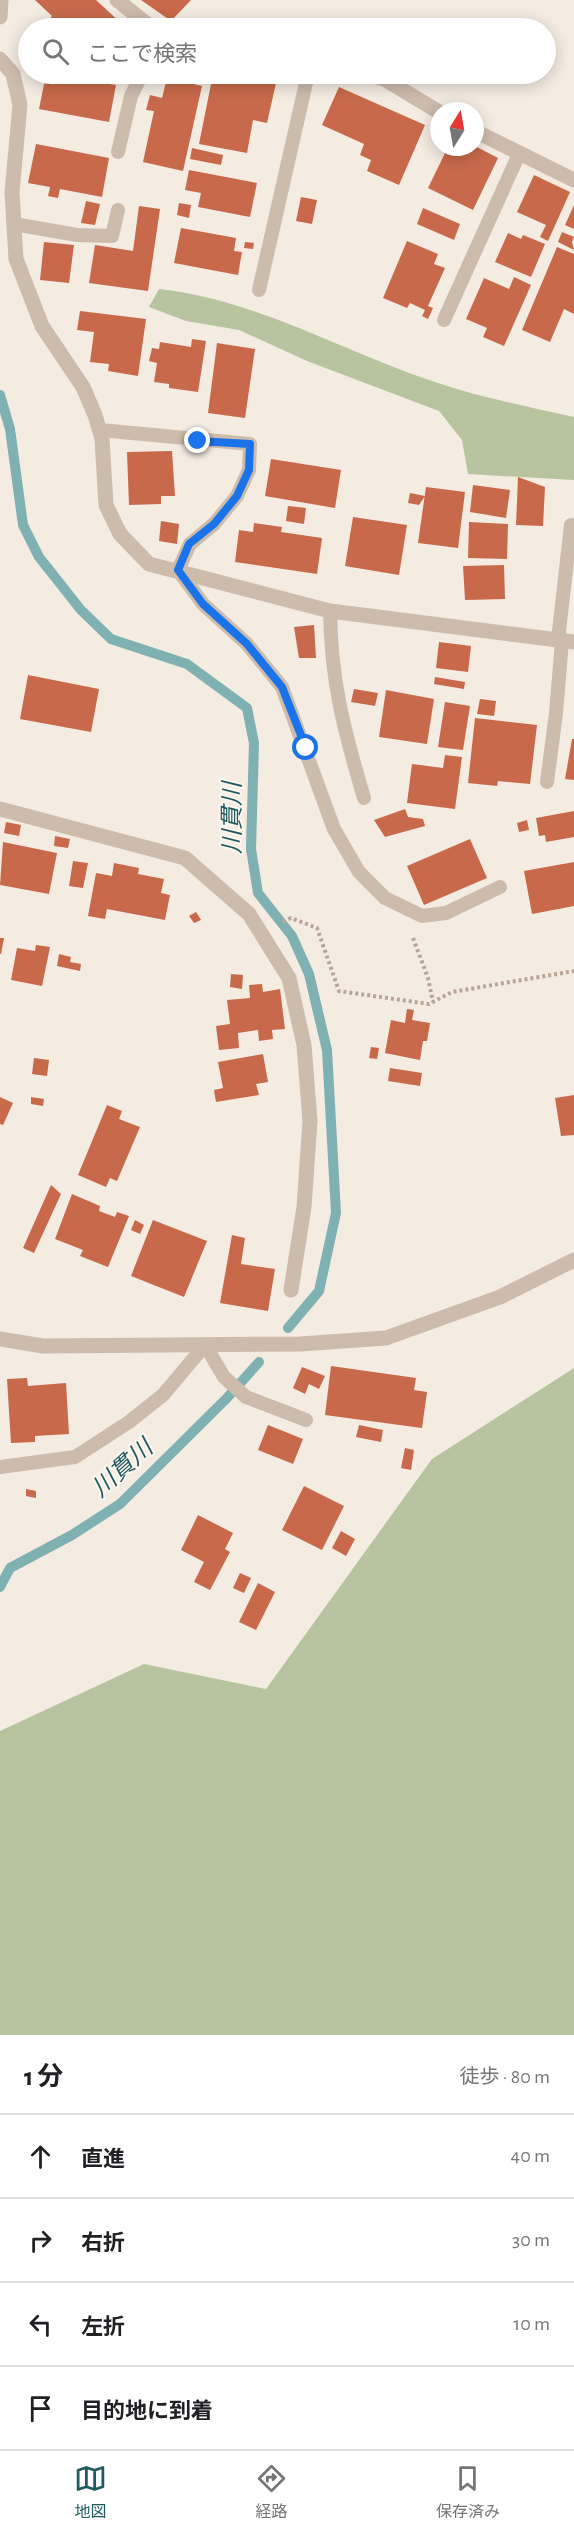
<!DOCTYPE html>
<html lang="ja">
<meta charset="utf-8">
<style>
:root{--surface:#fff;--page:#f6f6f6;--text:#202124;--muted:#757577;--line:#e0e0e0;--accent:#1f5a5e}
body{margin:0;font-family:"Alegreya Sans","Noto Sans JP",sans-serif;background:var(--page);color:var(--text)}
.compass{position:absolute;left:430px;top:102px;width:54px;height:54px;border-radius:50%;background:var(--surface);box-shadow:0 3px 15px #0003;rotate:11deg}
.stop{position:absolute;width:18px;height:18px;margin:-14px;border:4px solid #1a73e8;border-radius:50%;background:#fff}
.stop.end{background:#1a73e8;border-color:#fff;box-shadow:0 2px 6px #0008}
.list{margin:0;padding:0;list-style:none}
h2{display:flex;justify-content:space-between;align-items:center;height:78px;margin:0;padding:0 24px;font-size:26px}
h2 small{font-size:20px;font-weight:400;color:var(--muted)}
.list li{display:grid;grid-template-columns:39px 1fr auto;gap:18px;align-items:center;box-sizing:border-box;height:84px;padding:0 24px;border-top:2px solid var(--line)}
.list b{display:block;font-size:22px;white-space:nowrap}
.list em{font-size:20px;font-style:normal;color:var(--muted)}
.icon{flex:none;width:33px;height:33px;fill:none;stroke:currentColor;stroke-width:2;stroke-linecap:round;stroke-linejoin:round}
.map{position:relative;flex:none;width:574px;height:2035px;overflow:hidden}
.search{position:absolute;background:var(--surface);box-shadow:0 3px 15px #0003;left:18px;right:18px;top:18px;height:66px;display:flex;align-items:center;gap:15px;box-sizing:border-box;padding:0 21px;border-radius:33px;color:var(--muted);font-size:22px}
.sheet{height:414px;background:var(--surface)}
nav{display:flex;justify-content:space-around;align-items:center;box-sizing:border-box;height:84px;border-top:2px solid var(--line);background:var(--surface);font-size:16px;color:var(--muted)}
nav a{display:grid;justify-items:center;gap:3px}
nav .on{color:var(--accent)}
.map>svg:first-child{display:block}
.green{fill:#b8c4a0}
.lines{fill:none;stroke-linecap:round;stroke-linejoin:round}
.stream{stroke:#7fb0b2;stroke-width:10}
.building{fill:#c8694b}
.path{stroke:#b9a596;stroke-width:4;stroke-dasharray:3 3;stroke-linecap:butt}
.lane{stroke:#cdbbac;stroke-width:14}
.street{stroke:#cdbbac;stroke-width:15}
.route{stroke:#1a73e8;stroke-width:8}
.labels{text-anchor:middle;stroke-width:4.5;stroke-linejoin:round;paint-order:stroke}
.water-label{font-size:24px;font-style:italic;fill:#1f5a5e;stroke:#fbf5ee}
</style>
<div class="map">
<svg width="574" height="2035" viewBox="0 0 574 2035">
<rect width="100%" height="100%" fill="#f4ebe1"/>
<!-- green -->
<path class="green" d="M 159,289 C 254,299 343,351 432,381 C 478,397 526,406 574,417 L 574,480 L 468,474 L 462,440 L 439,411 L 307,361 L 239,330 L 186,321 L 149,307 Z
M 574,1368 L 574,2035 L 0,2035 L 0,1731 L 144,1664 L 266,1689 L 432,1459 Z"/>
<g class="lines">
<!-- stream -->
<path class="stream" d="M 0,395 L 10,429 L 23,525 L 39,557 L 81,610 L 111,639 L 187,664 L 247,708 L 254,743 L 251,849 L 258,893 L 292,936 L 309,974 L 327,1050 L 336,1213 L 319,1291 L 288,1328
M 0,1587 L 10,1568 L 72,1535 L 120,1504 L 226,1399 L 259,1362"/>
</g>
<!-- building -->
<path class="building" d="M 35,0 L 96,0 L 122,24 L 118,28 L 41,28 L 52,16 Z
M 141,0 L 191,0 L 171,21 Z
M 46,74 L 116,85 L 109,122 L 39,109 Z
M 213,74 L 228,74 L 276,83 L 267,123 L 253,120 L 247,153 L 199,144 Z
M 167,78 L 202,86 L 183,171 L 143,162 L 154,111 L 146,110 L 150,95 L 162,98 Z
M 339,87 L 425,125 L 399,185 L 367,171 L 371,160 L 360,155 L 364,144 L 322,125 Z
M 36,144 L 109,158 L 102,197 L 60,189 L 58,198 L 48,196 L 50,187 L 28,183 Z
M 475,146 L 498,158 L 473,210 L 428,188 L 448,147 Z
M 192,148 L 223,155 L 221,165 L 190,159 Z
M 189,170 L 257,183 L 250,217 L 198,207 L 201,193 L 185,190 Z
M 534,175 L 570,192 L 548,241 L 540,237 L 546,225 L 517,212 Z
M 301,197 L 317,200 L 312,224 L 296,221 Z
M 86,201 L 100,204 L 95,225 L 81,223 Z
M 179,203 L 191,205 L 189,218 L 177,215 Z
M 574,205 L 574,229 L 565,225 Z
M 139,206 L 160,209 L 148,291 L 89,283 L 95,245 L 133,251 Z
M 423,208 L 460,224 L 454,240 L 417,224 Z
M 181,228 L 236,238 L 234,251 L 242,252 L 238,275 L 174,263 Z
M 562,232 L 574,237 L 572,242 L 574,250 L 558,242 Z
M 508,233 L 521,239 L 523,235 L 545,244 L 531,277 L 495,262 Z
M 407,241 L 438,254 L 434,264 L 445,268 L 428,306 L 433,308 L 428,319 L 422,316 L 425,310 L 410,303 L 407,308 L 383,298 Z
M 44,242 L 74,245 L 69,283 L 40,280 Z
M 245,242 L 254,243 L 253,249 L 244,248 Z
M 557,247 L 574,254 L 574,314 L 564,309 L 550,342 L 522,330 Z
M 514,277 L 531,285 L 504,346 L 483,337 L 487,328 L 466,319 L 484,278 L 509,289 Z
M 80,311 L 146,319 L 138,376 L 108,371 L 109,364 L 90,362 L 94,332 L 77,330 Z
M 192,339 L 206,341 L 198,392 L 169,388 L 169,384 L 154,382 L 157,363 L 149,361 L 152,348 L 159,349 L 160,342 L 191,347 Z
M 217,343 L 255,349 L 245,418 L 208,413 Z
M 172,451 L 175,496 L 161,496 L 161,504 L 129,505 L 127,452 Z
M 271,459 L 341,470 L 335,508 L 265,496 Z
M 518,477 L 545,487 L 543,526 L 516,525 Z
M 473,485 L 510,490 L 506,518 L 470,512 Z
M 426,487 L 465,492 L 458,548 L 418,543 Z
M 410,493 L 425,496 L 419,505 L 408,503 Z
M 288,506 L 306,508 L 304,524 L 286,521 Z
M 353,517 L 407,525 L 399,575 L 345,566 Z
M 161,521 L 179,524 L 177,544 L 159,541 Z
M 469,522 L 508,524 L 507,559 L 468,558 Z
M 254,523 L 282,527 L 281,532 L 322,538 L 317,574 L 235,562 L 239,530 L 253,532 Z
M 504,565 L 505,599 L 465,600 L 463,566 Z
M 314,625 L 316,658 L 299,658 L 294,627 Z
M 439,642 L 471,646 L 468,672 L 436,668 Z
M 28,675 L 99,689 L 91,732 L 20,719 Z
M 435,677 L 465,682 L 464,689 L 434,684 Z
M 354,689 L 378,693 L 375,706 L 351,702 Z
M 386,690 L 434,699 L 427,744 L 379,737 Z
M 480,699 L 496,701 L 494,716 L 477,714 Z
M 445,702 L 470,706 L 463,750 L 438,747 Z
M 475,718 L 537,725 L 530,784 L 498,781 L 497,786 L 468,783 Z
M 572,739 L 574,739 L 574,780 L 565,779 Z
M 445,755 L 462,757 L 455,809 L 407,803 L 412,764 L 443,768 Z
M 405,809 L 408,817 L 423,819 L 425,826 L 385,837 L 374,820 Z
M 574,811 L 574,837 L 546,842 L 545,835 L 539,836 L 536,818 Z
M 527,820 L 529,830 L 519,832 L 517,823 Z
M 6,822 L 21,825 L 19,836 L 4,833 Z
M 55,836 L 70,839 L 68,848 L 54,846 Z
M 470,839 L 487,878 L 424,905 L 407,866 Z
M 3,842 L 57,853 L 49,894 L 0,885 Z
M 73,861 L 88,863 L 83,888 L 69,886 Z
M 574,862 L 574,906 L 532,914 L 524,871 Z
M 114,863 L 139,868 L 138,874 L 164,879 L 161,893 L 170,895 L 165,920 L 107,909 L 105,919 L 88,916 L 96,873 L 112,876 Z
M 196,912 L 201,920 L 194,923 L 189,916 Z
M 0,938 L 4,938 L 1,954 L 0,954 Z
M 36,945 L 50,947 L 42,986 L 11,980 L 17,948 L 35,951 Z
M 59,954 L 71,957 L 70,962 L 81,964 L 80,971 L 57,966 Z
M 231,974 L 243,975 L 242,989 L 230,987 Z
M 262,984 L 263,992 L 280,989 L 285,1029 L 272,1030 L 273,1039 L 259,1041 L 258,1030 L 238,1033 L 239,1048 L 219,1050 L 216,1026 L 230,1024 L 227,1000 L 250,998 L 249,985 Z
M 407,1009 L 414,1010 L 412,1020 L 430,1023 L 427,1041 L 423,1041 L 420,1060 L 385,1053 L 391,1020 L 405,1023 Z
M 371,1047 L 379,1048 L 377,1059 L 369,1058 Z
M 263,1054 L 268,1082 L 256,1084 L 259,1095 L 216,1102 L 214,1090 L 223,1088 L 218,1062 Z
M 34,1058 L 49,1060 L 47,1076 L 32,1074 Z
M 390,1068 L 422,1073 L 420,1086 L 388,1081 Z
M 574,1095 L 574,1135 L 561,1136 L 555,1098 Z
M 0,1097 L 13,1103 L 3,1125 L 0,1124 Z
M 31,1097 L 44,1099 L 43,1106 L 31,1104 Z
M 107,1105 L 122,1111 L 119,1119 L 140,1127 L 117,1181 L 110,1178 L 106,1187 L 78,1175 Z
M 51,1185 L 61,1194 L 34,1253 L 23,1248 Z
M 72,1194 L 100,1206 L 99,1211 L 115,1217 L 117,1212 L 129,1216 L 108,1267 L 80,1256 L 83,1250 L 55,1239 Z
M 135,1220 L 144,1225 L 140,1234 L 131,1230 Z
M 153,1220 L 207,1241 L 184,1297 L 131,1276 Z
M 232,1235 L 245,1238 L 241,1264 L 275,1269 L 268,1311 L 220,1303 Z
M 331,1366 L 416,1378 L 414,1390 L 427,1392 L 422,1428 L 325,1415 Z
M 302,1367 L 325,1376 L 319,1389 L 309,1384 L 305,1394 L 293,1388 Z
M 27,1378 L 28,1386 L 66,1383 L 69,1434 L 35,1436 L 35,1442 L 11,1443 L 7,1379 Z
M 268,1425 L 303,1439 L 293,1464 L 258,1450 Z
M 359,1425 L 383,1430 L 381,1442 L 356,1437 Z
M 405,1448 L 414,1450 L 411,1470 L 401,1468 Z
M 304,1486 L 344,1506 L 322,1550 L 282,1530 Z
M 26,1489 L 36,1491 L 36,1498 L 26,1496 Z
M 198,1515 L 233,1533 L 225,1549 L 230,1552 L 210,1590 L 194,1582 L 204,1562 L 181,1550 Z
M 341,1531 L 355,1539 L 346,1556 L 332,1548 Z
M 240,1573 L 251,1578 L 244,1593 L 233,1588 Z
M 258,1583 L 275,1592 L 256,1630 L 239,1622 Z"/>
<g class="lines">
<!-- path -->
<path class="path" d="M 283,922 L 291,918 L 317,928 L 339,991 L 429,1004 L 452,992 L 574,971
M 413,938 L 428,978 L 433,1002"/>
<!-- lane -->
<path class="lane" d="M 118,152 L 131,96 L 142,74
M 14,224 L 77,235 L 112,236 L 118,210
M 259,290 L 308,74
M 444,320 L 519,154
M 100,430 L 250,444 L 249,470 L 237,496 L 214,524 L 190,544 L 178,570 L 203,604 L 247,644 L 282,687 L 334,829 L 359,872 L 385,898 L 422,916 L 446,913 L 500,887
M 330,611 C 331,682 344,730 364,798
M 558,640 L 571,525
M 547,782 L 556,713 L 562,641
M 0,1467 L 75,1457 L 129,1422 L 163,1395 L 205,1345 L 224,1377 L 246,1397 L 306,1420"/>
<!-- street -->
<path class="street" d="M 117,0 L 152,28
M 0,17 L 1,0
M 0,59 L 13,74 L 20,105 L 12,192 L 16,259 L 42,326 L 83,387 L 95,415 L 102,439 L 106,505 L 120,534 L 149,564 L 330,611 L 574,642
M 370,74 L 386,80 L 439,112
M 475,131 L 574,180
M 0,809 L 185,858 L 249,914 L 289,978 L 304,1045 L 310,1121 L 304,1207 L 291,1290
M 0,1339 L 43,1346 L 300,1344 L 386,1338 L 500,1297 L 574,1260"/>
</g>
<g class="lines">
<!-- route -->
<path class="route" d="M 198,441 L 250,444 L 249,470 L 237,496 L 214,524 L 189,544 L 178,570 L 203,604 L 247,644 L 282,687 L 306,748"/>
</g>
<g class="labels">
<!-- water labels -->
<g class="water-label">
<text transform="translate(232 818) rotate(-90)" y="8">川貫川</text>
<text transform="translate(122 1468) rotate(-42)" y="8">川貫川</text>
</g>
</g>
</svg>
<svg class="compass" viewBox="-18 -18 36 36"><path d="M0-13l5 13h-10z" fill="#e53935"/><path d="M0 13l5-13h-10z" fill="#757577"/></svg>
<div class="stop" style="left:306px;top:748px"></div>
<div class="stop end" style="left:198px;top:441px"></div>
<div class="search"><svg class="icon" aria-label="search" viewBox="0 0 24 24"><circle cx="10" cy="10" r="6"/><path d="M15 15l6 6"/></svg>ここで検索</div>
</div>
<section class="sheet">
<h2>1 分<small>徒歩 · 80 m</small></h2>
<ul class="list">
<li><svg class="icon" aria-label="ahead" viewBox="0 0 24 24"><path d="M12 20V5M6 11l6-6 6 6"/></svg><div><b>直進</b></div><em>40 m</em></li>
<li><svg class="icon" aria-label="right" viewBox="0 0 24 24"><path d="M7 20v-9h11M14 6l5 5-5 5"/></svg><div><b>右折</b></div><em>30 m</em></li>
<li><svg class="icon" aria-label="left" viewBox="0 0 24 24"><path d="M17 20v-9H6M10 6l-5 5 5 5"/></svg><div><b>左折</b></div><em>10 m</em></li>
<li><svg class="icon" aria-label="arrive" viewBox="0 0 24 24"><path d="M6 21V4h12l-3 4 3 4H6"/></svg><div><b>目的地に到着</b></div></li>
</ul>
</section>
<nav>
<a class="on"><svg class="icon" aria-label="map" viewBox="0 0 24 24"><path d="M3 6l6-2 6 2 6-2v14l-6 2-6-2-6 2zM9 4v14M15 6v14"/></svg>地図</a>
<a><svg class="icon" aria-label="directions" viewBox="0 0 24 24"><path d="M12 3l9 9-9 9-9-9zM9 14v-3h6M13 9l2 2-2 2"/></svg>経路</a>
<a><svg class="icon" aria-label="saved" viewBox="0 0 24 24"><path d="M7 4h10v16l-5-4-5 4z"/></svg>保存済み</a>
</nav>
